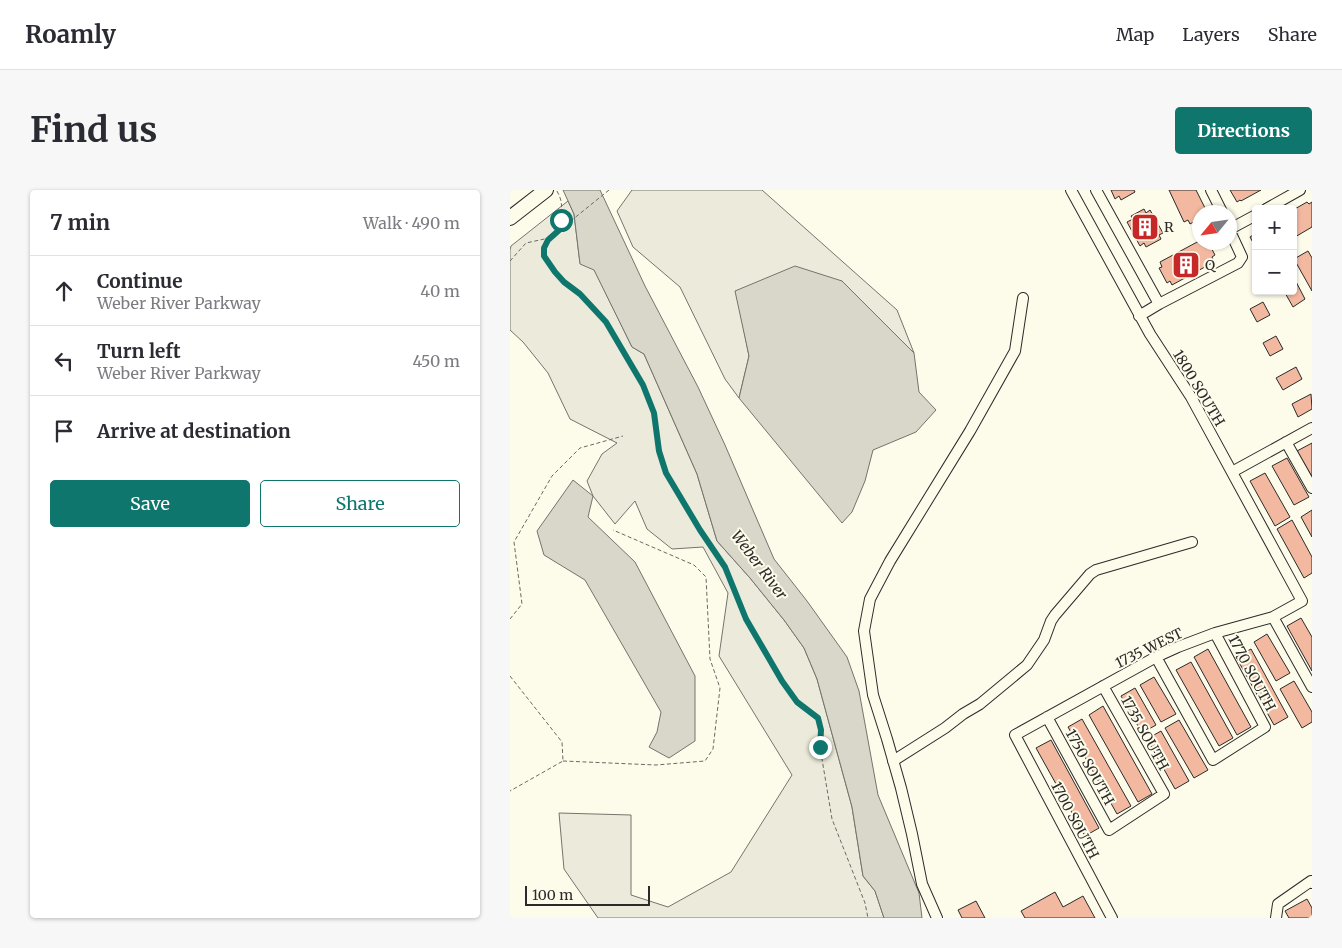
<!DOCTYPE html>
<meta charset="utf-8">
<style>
:root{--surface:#fff;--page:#f7f7f7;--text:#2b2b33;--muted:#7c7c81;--line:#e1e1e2;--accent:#0f766e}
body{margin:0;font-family:Merriweather,serif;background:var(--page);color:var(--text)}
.controls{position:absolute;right:15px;top:15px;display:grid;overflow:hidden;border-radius:5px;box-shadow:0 1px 4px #0004}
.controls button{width:45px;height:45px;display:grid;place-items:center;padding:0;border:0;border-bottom:1px solid var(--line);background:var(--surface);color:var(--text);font:25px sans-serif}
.compass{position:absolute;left:682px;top:15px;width:45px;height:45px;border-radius:50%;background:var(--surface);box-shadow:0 1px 4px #0004;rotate:241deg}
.scale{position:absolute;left:15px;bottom:12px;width:125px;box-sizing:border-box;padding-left:5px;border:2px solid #2b2b2b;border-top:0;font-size:14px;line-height:18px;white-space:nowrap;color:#2b2b2b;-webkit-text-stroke:4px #fdfbea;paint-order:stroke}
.stop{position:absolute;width:15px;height:15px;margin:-11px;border:4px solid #0f766e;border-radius:50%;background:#fff}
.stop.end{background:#0f766e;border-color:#fff;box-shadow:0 1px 5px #0008}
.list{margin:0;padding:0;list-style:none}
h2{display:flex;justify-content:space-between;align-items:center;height:65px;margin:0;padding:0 20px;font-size:21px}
h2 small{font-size:16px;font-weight:400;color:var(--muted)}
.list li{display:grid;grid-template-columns:32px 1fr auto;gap:15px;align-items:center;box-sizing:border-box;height:70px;padding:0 20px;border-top:1px solid var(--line)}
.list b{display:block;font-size:19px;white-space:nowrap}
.list p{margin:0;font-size:16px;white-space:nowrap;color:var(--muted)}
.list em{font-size:16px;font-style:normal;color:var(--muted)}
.actions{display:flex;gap:10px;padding:15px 20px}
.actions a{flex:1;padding:11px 0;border:1px solid var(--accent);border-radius:5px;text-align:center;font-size:18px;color:var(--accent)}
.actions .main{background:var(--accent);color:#fff}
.icon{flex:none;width:28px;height:28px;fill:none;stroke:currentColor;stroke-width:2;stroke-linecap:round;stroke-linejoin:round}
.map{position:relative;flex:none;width:802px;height:728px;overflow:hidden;border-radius:5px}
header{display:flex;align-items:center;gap:30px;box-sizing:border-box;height:70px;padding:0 25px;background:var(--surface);border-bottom:1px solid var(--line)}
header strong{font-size:24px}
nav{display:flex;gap:28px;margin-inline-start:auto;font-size:18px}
.intro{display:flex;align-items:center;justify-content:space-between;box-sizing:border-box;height:120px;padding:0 30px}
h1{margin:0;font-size:35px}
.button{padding:12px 22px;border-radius:5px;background:var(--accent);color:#fff;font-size:18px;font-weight:700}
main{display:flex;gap:30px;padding:0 30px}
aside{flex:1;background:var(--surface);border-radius:5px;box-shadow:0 1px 4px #0004}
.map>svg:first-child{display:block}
.green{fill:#ecebdb;stroke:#74746e}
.water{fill:#d8d7c9;stroke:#74746e}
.building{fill:#f2b8a0;stroke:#2b2b2b}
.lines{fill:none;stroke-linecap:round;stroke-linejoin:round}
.minor-casing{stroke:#2b2b2b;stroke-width:12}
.highway-casing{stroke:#2b2b2b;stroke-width:16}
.path{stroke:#6a6964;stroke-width:1;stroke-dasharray:4 2.5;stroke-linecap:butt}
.minor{stroke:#fdfbea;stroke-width:10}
.highway{stroke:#fdfbea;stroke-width:14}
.route{stroke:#0f766e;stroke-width:6}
.labels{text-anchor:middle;stroke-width:4;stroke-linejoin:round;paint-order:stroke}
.poi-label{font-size:14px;fill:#2b2b2b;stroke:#fdfbea;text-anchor:start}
.street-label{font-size:14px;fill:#2b2b2b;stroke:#fdfbea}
.water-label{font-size:15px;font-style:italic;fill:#2b2b2b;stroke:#fdfbea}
</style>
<header>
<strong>Roamly</strong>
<nav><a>Map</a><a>Layers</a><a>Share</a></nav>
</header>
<div class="intro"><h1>Find us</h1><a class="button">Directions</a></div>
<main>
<aside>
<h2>7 min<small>Walk · 490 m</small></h2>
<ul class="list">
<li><svg class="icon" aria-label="ahead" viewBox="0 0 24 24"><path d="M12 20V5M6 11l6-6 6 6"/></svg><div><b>Continue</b><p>Weber River Parkway</p></div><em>40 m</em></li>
<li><svg class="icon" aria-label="left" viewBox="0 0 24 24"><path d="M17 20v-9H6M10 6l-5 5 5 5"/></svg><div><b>Turn left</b><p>Weber River Parkway</p></div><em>450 m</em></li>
<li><svg class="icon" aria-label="arrive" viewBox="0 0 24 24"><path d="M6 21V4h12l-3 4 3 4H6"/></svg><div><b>Arrive at destination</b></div></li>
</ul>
<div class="actions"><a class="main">Save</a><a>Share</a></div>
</aside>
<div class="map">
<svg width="802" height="728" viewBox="0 0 802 728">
<rect width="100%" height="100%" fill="#fdfbea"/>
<!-- green -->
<path class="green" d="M 122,0 L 252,0 L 387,120 L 404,163 L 332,91 L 226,101 L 239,166 L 229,208 L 215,189 L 170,97 L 123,57 L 107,21 Z
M 58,11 L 64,24 L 70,73 L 84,79 L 122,157 L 134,164 L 187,284 L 207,351 L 240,388 L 274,430 L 294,458 L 307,489 L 342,617 L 353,686 L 365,701 L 374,728 L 88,728 L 54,679 L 49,623 L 121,625 L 121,705 L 158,717 L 221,682 L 282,585 L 209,466 L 218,403 L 193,357 L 162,359 L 137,339 L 125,311 L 105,334 L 83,306 L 77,291 L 92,264 L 107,253 L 60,229 L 38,183 L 13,152 L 0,140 L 0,60 L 1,56 Z"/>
<!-- water -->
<path class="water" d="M 53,0 L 90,0 L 135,96 L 188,197 L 215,255 L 264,369 L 297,411 L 337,467 L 349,501 L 368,605 L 409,703 L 412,728 L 374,728 L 365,701 L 353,686 L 342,617 L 307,489 L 294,458 L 274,430 L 240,388 L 207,351 L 187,284 L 134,164 L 122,157 L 84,80 L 70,74 L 64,24 Z
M 285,76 L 332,91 L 404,163 L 409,202 L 426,220 L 406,242 L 363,260 L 355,291 L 342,322 L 332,333 L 229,208 L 239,166 L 225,101 Z
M 63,290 L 83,306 L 78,327 L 125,372 L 185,486 L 185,551 L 159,568 L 139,557 L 147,542 L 151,522 L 75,390 L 34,365 L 27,341 Z"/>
<!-- building -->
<path class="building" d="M 601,0 L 624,0 L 625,2 L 611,10 L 609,6 L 605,9 Z
M 659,0 L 686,0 L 697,22 L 689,22 L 689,29 L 680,34 L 678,30 L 674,32 Z
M 720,0 L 751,0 L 731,11 L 730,10 L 727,12 Z
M 797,12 L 799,14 L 802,12 L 802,37 L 785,47 L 783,43 L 783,20 Z
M 634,19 L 636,23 L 640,20 L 653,43 L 649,45 L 651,49 L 636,57 L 634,53 L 630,56 L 617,32 L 623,29 L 621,26 Z
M 746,42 L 746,58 L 740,47 L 743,45 L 742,44 Z
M 689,51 L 689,52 L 694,52 L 694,54 L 698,52 L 705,65 L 702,67 L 704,72 L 662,95 L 660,91 L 657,93 L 649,78 L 652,77 L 650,72 Z
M 798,61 L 802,68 L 802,101 L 784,69 Z
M 783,86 L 795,109 L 783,117 L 774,101 L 783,101 Z
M 753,112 L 760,125 L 747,132 L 740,119 Z
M 766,146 L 773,159 L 760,166 L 753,153 Z
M 786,177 L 792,189 L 773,200 L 766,188 Z
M 801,204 L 802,219 L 788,227 L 782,214 Z
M 802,253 L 802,287 L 787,261 Z
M 777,268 L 799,307 L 784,315 L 762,276 Z
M 755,283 L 780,327 L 765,336 L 740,291 Z
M 802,320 L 802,347 L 791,327 Z
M 782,330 L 802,367 L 802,383 L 794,388 L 767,339 Z
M 791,428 L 802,447 L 802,481 L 777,436 Z
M 757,444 L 780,483 L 766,491 L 744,452 Z
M 698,459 L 741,537 L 727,545 L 684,467 Z
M 741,459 L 778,527 L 764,535 L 726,467 Z
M 681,472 L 723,548 L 709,556 L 666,480 Z
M 644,487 L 666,524 L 651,532 L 630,495 Z
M 784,491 L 802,522 L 802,532 L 792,538 L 770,499 Z
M 625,498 L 646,535 L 632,543 L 611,506 Z
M 593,516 L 642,604 L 628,612 L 579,525 Z
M 572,529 L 621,616 L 607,624 L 558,537 Z
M 669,530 L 698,580 L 684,588 L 655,538 Z
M 651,541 L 679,591 L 665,599 L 637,549 Z
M 541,550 L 589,638 L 575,646 L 526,558 Z
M 545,702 L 553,717 L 573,706 L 585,728 L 515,728 L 511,721 Z
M 797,709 L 802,718 L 802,728 L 779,728 L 775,721 Z
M 466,711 L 475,728 L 452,728 L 448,720 Z"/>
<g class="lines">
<defs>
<path id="minor" d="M 561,0 L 640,144 L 681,207 L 792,411 L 763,427 L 705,443 L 668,457 L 646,467 L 505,545 L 602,728
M 586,0 L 649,114 L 728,73 L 732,67 L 719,39
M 701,0 L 712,22
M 756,19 L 790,0
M 720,39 L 746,25
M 629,126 L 649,114
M 776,252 L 802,298
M 722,282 L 802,238
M 763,427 L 802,497
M 646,467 L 703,570 L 755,537 L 705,443
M 537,527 L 599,640 L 654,604 L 593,496
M 383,571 L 435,538 L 453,524 L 470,514 L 517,475 L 534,450 L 541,431 L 545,425 L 580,384 L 586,380 L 682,352
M 427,728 L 412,694 L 402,644 L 391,598 L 377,549 L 363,505 L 354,441 L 360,409 L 380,371 L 460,241 L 505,161 L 513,108
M 766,728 L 768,714 L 801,691 L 802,693"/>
<path id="highway" d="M 0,28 L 36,0"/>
</defs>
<!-- minor casing -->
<use href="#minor" class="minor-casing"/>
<!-- highway casing -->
<use href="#highway" class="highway-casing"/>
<!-- path -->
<path class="path" d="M 99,0 L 41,47 L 34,58 L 34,66 L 36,71 L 45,82 L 54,92 L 70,104 L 97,132 L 133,195 L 144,223 L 149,261 L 156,283 L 190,340 L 215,377 L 236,429 L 272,491 L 287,511 L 308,528 L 311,540 L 310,557 L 322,629 L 355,713 L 358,728
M 47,1 C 53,13 52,15 50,29 L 55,33
M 0,71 L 16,53 L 39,48
M 0,429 L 12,414 L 4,352 L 42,286 L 70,258 L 113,246
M 0,486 L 52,552 L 53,571 L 0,601
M 53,571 L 146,575 L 195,571 L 203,559 L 210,498 L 200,469 L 196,387 L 184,375 L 103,340"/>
<!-- minor -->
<use href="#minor" class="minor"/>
<!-- highway -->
<use href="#highway" class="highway"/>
</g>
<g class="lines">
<!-- route -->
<path class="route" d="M 51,30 L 56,34 L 38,50 L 34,58 L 34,66 L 45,82 L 54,92 L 70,104 L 96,132 L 133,195 L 144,223 L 149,261 L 156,283 L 190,340 L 215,377 L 236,429 L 272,491 L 287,512 L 308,528 L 311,540 L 310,557"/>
</g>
<!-- icons -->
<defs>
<symbol id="building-square" viewBox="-11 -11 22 22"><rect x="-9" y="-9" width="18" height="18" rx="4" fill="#c62828" stroke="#fdfbea"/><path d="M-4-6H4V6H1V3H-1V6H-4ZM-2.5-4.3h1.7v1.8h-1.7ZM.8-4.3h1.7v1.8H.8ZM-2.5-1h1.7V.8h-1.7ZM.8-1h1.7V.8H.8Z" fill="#fff"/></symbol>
</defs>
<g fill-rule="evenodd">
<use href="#building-square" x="619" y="21" width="32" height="32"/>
<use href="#building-square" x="660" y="59" width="32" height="32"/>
</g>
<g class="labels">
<!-- poi labels -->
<g class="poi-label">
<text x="654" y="42">R</text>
<text x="695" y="80">Q</text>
</g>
<!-- street labels -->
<g class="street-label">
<text transform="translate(689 198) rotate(59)" y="5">1800 SOUTH</text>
<text transform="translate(639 458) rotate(-26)" y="5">1735 WEST</text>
<text transform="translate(742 483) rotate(62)" y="5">1770 SOUTH</text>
<text transform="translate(635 543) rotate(61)" y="5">1735 SOUTH</text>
<text transform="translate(580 577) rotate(61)" y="5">1750 SOUTH</text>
<text transform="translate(565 630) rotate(62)" y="5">1700 SOUTH</text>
</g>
<!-- water labels -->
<g class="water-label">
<text transform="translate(249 375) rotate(53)" y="5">Weber River</text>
</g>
</g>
</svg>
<div class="controls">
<button>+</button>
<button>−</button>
</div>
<svg class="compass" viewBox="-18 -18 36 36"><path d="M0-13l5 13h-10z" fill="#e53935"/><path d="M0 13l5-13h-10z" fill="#7c7c81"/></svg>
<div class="scale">100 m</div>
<div class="stop" style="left:51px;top:30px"></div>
<div class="stop end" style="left:310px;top:557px"></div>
</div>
</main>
